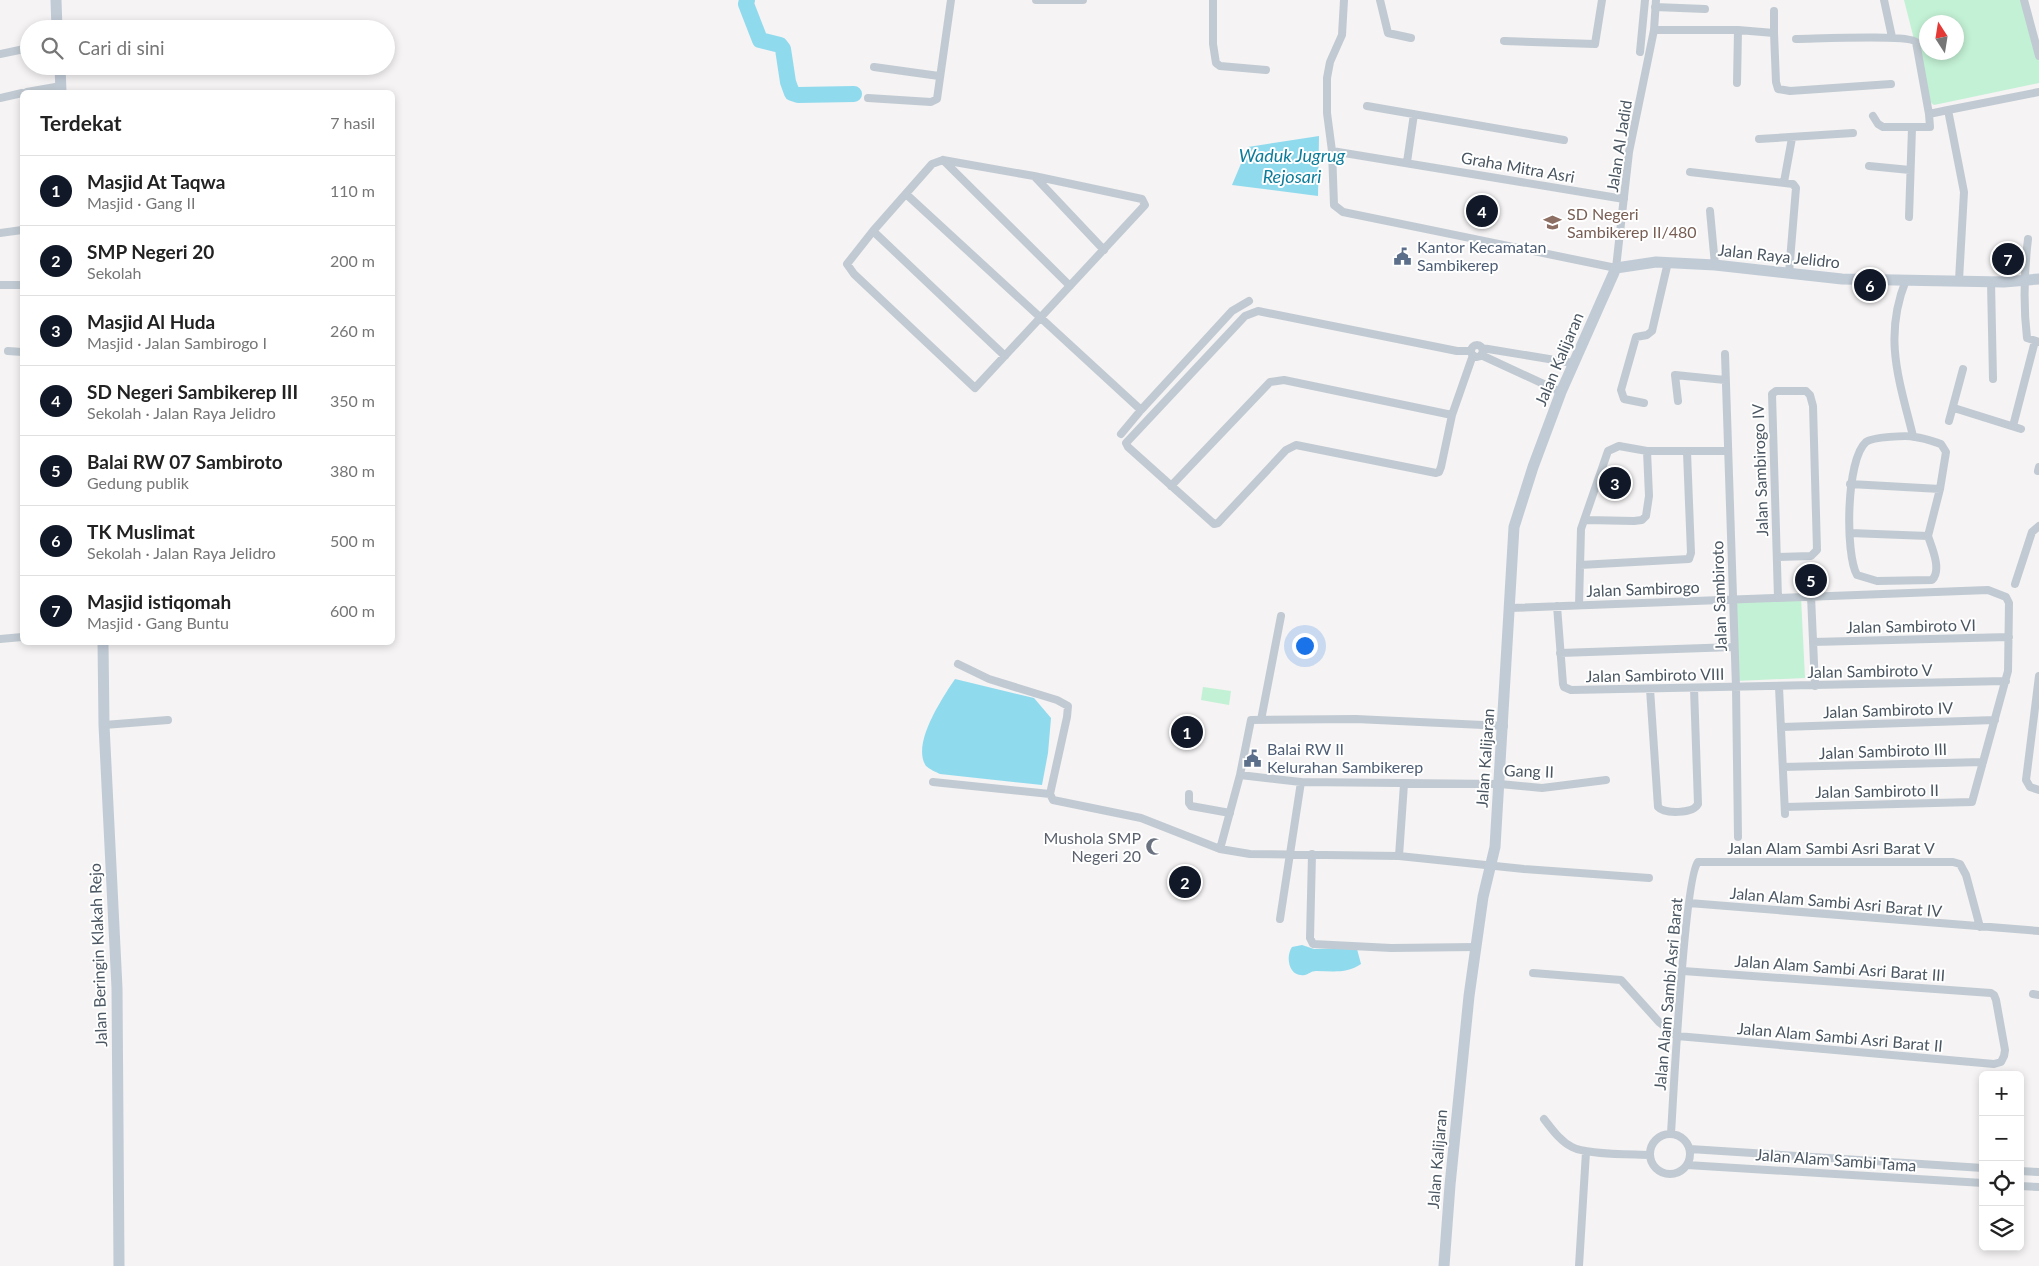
<!DOCTYPE html>
<html lang="id">
<meta charset="utf-8">
<style>
:root{--surface:#fff;--page:#f2f2f2;--text:#222;--muted:#767676;--line:#e0e0e0;--accent:#111827}
body{margin:0;font-family:Lato,sans-serif;background:var(--page);color:var(--text)}
.controls{position:absolute;right:15px;bottom:15px;display:grid;overflow:hidden;border-radius:8px;box-shadow:0 2px 8px #0003}
.controls button{width:45px;height:45px;display:grid;place-items:center;padding:0;border:0;border-bottom:1px solid var(--line);background:var(--surface);color:var(--text);font:25px sans-serif}
.compass{position:absolute;left:1919px;top:15px;width:45px;height:45px;border-radius:50%;background:var(--surface);box-shadow:0 2px 8px #0003;rotate:348deg}
.you{position:absolute;left:1304px;top:645px;width:18px;height:18px;margin:-12px;border:4px solid #fff;border-radius:50%;background:#1a73e8;box-shadow:0 0 0 8px #1a73e833}
.badge{display:grid;place-items:center;width:32px;height:32px;border-radius:50%;background:var(--accent);color:#fff;font-size:16px;font-weight:700}
.pin{position:absolute;translate:-50% -50%;border:2px solid #fff;box-shadow:0 1px 5px #0006}
.list{margin:0;padding:0;list-style:none}
h2{display:flex;justify-content:space-between;align-items:center;height:65px;margin:0;padding:0 20px;font-size:21px}
h2 small{font-size:16px;font-weight:400;color:var(--muted)}
.list li{display:grid;grid-template-columns:32px 1fr auto;gap:15px;align-items:center;box-sizing:border-box;height:70px;padding:0 20px;border-top:1px solid var(--line)}
.list b{display:block;font-size:19px;white-space:nowrap}
.list p{margin:0;font-size:16px;white-space:nowrap;color:var(--muted)}
.list em{font-size:16px;font-style:normal;color:var(--muted)}
.icon{flex:none;width:28px;height:28px;fill:none;stroke:currentColor;stroke-width:2;stroke-linecap:round;stroke-linejoin:round}
.map{position:relative;flex:none;width:2039px;height:1266px;overflow:hidden}
.search{position:absolute;background:var(--surface);box-shadow:0 2px 8px #0003;left:20px;top:20px;width:375px;height:55px;display:flex;align-items:center;gap:12px;box-sizing:border-box;padding:0 18px;border-radius:28px;color:var(--muted);font-size:19px}
.panel{position:absolute;background:var(--surface);box-shadow:0 2px 8px #0003;left:20px;top:90px;width:375px;height:555px;border-radius:8px}
.map>svg:first-child{display:block}
.green{fill:#c3f1d5;fill-rule:evenodd}
.water{fill:#90daee}
.lines{fill:none;stroke-linecap:round;stroke-linejoin:round}
.river{stroke:#90daee;stroke-width:16}
.street{stroke:#c1cad2;stroke-width:8}
.secondary{stroke:#c1cbd6;stroke-width:11}
.labels{text-anchor:middle;stroke-width:4;stroke-linejoin:round;paint-order:stroke}
.street-label{font-size:16px;fill:#4a5661;stroke:#fff}
.education-label{font-size:16px;fill:#785e54;stroke:#fff;text-anchor:start}
.service-label{font-size:16px;fill:#4e5e75;stroke:#fff;text-anchor:start}
.worship-label{font-size:16px;fill:#5b616d;stroke:#fff;text-anchor:end}
.water-label{font-size:18px;font-style:italic;fill:#0c7c9b;stroke:#fff}
</style>
<div class="map">
<svg width="2039" height="1266" viewBox="0 0 2039 1266">
<rect width="100%" height="100%" fill="#f5f3f3"/>
<!-- green -->
<path class="green" d="M 1904,0 L 2023,0 L 2039,61 L 2039,83 L 1934,105 L 1930,102 ZM 1926,22 L 1956,22 L 1956,52 L 1926,52 Z
M 1801,597 L 1805,678 L 1736,681 L 1732,600 Z
M 1203,687 L 1231,691 L 1229,705 L 1201,700 Z"/>
<!-- water -->
<path class="water" d="M 1319,136 L 1318,196 L 1232,185 L 1248,147 Z
M 955,679 L 1034,698 L 1051,718 L 1048,753 L 1042,785 L 940,774 C 936,772 929,769 926,766 C 911,744 943,697 955,679 Z
M 1302,945 L 1314,949 L 1354,948 L 1357,949 L 1361,964 C 1347,974 1332,971 1316,971 C 1311,971 1309,974 1305,975 C 1289,978 1285,957 1292,947 Z"/>
<g class="lines">
<!-- river -->
<path class="river" d="M 747,0 L 746,4 L 760,40 L 780,45 L 783,49 L 788,82 L 792,93 L 798,95 L 854,94"/>
<!-- street -->
<path class="street" d="M 1036,0 L 1083,0
M 1213,0 L 1213,44 L 1216,63 L 1220,66 L 1266,70
M 1344,0 L 1342,35 L 1330,62 L 1327,78 L 1327,113 L 1332,151 L 1334,205 L 1343,212 L 1616,268 L 1629,152 L 1654,30 L 1656,0
M 1380,0 L 1388,33 L 1411,38
M 1884,0 L 1892,37
M 2024,0 L 2039,56
M 1655,7 L 1705,9
M 1654,30 L 1738,30 L 1774,33 L 1774,11
M 1774,33 L 1776,82 L 1778,89 L 1790,91 L 1891,84
M 1796,39 C 1813,39 1908,34 1916,42 L 1929,114
M 1504,41 L 1595,44 L 1602,0
M 1640,52 L 1645,0
M 0,54 L 29,48
M 874,67 L 939,76
M 1737,83 L 1738,30
M 27,92 L 61,86
M 0,98 L 22,93
M 868,98 L 931,102 L 937,99 L 951,0
M 1367,106 L 1564,140
M 1873,116 L 1878,124 L 1883,127 L 1930,127 L 1929,114 L 1948,110
M 1759,139 L 1853,133
M 1332,151 L 1624,199
M 943,160 L 1034,176 L 1142,199 L 1145,205 L 975,388 L 854,274 L 847,264 L 873,231 L 932,164 Z
M 943,160 L 1070,286
M 1407,162 L 1414,114
M 1869,166 L 1910,170
M 1690,172 L 1793,184 L 1796,188 L 1789,273
M 1035,177 L 1104,250
M 1784,182 L 1792,138
M 906,194 L 1141,410 L 1232,311 L 1249,301
M 1710,211 L 1715,265
M 1909,217 L 1912,128
M 873,231 L 1005,356
M 0,233 L 22,230
M 2028,239 C 2024,273 2023,304 2027,338 L 2039,342
M 1906,280 C 1883,337 1899,380 1913,436
M 1959,280 L 1964,192 L 1948,110 L 2039,92
M 1991,282 L 1993,379
M 0,285 L 22,285
M1471 351a6 6 0 1 1 12 0a6 6 0 1 1-12 0Z
M 1482,348 L 1573,363
M 8,351 L 22,352
M 1471,351 L 1457,351 L 1258,311 L 1245,316 L 1126,443 L 1128,447 L 1214,524 L 1218,523 L 1286,450 L 1296,445 L 1436,473 L 1439,472 L 1441,467 L 1452,415 L 1473,355
M 1725,354 L 1736,687 L 1738,837
M 1481,355 L 1561,392
M 1678,401 L 1675,375 L 1725,380
M 1644,403 L 1624,399 L 1621,390 L 1636,337 L 1647,335 L 1652,331 L 1668,262
M 1954,408 L 2021,429
M 1949,421 L 1963,369
M 2013,426 L 2035,341
M 1121,434 L 1141,410
M 2038,471 L 2039,467
M 1850,484 L 1940,489 L 1946,452 L 1941,444 C 1932,441 1924,438 1915,437 C 1907,435 1872,437 1866,442 C 1846,459 1845,554 1857,575 L 1877,581 L 1932,580 C 1942,570 1932,548 1928,536
M 1171,486 L 1270,382 L 1284,380 L 1452,415
M 1586,520 L 1634,521 L 1642,520 L 1646,516 L 1649,496 L 1647,451
M 1850,533 L 1928,536 L 1940,489
M 1777,557 L 1811,556 L 1817,550 L 1813,406 L 1810,395 L 1806,391 L 1776,391 L 1772,394 L 1778,598
M 1580,565 L 1689,559 L 1691,553 L 1687,452
M 2015,584 L 2032,532 L 2039,526
M 1811,596 L 1815,686
M 1579,605 L 1581,529 L 1608,451 L 1619,446 L 1647,451 L 1728,451
M 1557,606 L 1563,684 L 1564,687 L 1571,690 L 2006,681
M 1510,608 L 1988,590 L 2006,597 L 2009,603 L 2008,671 L 1972,802 L 1785,807
M 0,639 L 22,637
M 1813,642 L 2009,637
M 1560,653 L 1734,647
M 958,664 L 989,679 L 1057,700 L 1068,706 L 1067,717 L 1050,794 L 1053,800 L 1141,818 L 1220,849 L 1250,854 L 1399,856 L 1524,869 L 1649,878
M 2039,676 L 2026,780 L 2030,787 L 2039,790
M 1779,687 L 1785,814
M 1650,689 L 1658,807 C 1664,814 1693,814 1698,804 L 1694,688
M 1261,720 L 1281,616
M 104,725 L 168,720
M 1782,727 L 1995,720
M 1783,767 L 1983,762
M 1240,775 L 1301,782 L 1500,784 L 1542,788 L 1606,780
M 933,782 L 1050,794
M 1189,794 L 1189,803 L 1191,806 L 1230,813
M 1220,849 L 1240,775 L 1251,720 L 1356,719 L 1504,726
M 1312,854 L 1310,938 L 1313,944 L 1391,948 L 1476,947
M 1399,856 L 1404,784
M 1689,903 L 2039,931
M 1280,919 L 1301,782
M 1533,973 L 1621,980 L 1659,1022 L 1677,1036 L 1994,1064 L 2001,1062 L 2004,1056 L 2005,1050 L 1996,1000 L 1994,995 L 1991,993 L 1683,971
M 2033,994 L 2039,995
M 1544,1119 C 1552,1129 1560,1141 1572,1147 C 1587,1155 1632,1154 1650,1155
M 1671,1134 C 1673,1099 1685,876 1698,862 L 1953,862 L 1960,864 L 1966,875 L 1980,927
M1650 1154a20 20 0 1 1 40 0a20 20 0 1 1-40 0Z
M 1690,1149 L 1983,1168
M 1687,1165 L 1983,1183
M 2020,1171 L 2039,1172
M 2020,1186 L 2039,1187
M 1579,1266 L 1586,1152"/>
<!-- secondary -->
<path class="secondary" d="M 56,0 L 57,29
M 60,66 L 61,92
M 103,642 L 104,725 L 117,988 L 119,1266
M 1444,1266 L 1450,1185 L 1469,996 L 1483,897 L 1495,847 L 1514,527 L 1533,467 L 1561,392 L 1616,268 L 1656,262 L 1715,265 L 1842,279 L 2004,282 L 2039,279"/>
</g>
<!-- icons -->
<defs>
<symbol id="school-bare" viewBox="-9 -9 18 18"><path d="M0-5L7-2L0 1L-7-2ZM-4 1L0 2.5L4 1V4Q0 6-4 4Z" fill="#8d6e63" stroke="#fff" stroke-width="2.5" paint-order="stroke"/></symbol>
<symbol id="civic-bare" viewBox="-9 -9 18 18"><path d="M-.6-6.5H3V-4.5H.6V-3L4-1V1h2V6H-6V1h2V-1L-.6-3ZM-1.2 2.5V6h2.4V2.5Z" fill="#5c6f8a" stroke="#fff" stroke-width="2.5" paint-order="stroke"/></symbol>
<symbol id="mosque-bare" viewBox="-9 -9 18 18"><path d="M3.5-4.9A6 6 0 1 0 3.5 4.9A5 5 0 1 1 3.5-4.9Z" fill="#6b7280" stroke="#fff" stroke-width="2.5" paint-order="stroke"/></symbol>
</defs>
<g fill-rule="evenodd">
<use href="#school-bare" x="1540" y="210" width="25" height="25"/>
<use href="#civic-bare" x="1390" y="244" width="25" height="25"/>
<use href="#civic-bare" x="1240" y="746" width="25" height="25"/>
<use href="#mosque-bare" x="1142" y="834" width="25" height="25"/>
</g>
<g class="labels">
<!-- street labels -->
<g class="street-label">
<text transform="translate(1619 146) rotate(-81)" y="6">Jalan Al Jadid</text>
<text transform="translate(1518 167) rotate(10)" y="6">Graha Mitra Asri</text>
<text transform="translate(1779 256) rotate(6)" y="6">Jalan Raya Jelidro</text>
<text transform="translate(1559 359) rotate(-67)" y="6">Jalan Kalijaran</text>
<text transform="translate(1760 470) rotate(-92)" y="6">Jalan Sambirogo IV</text>
<text transform="translate(1643 589) rotate(-2)" y="6">Jalan Sambirogo</text>
<text transform="translate(1719 596) rotate(-92)" y="6">Jalan Sambiroto</text>
<text transform="translate(1911 626) rotate(-1)" y="6">Jalan Sambiroto VI</text>
<text transform="translate(1870 671) rotate(-1)" y="6">Jalan Sambiroto V</text>
<text transform="translate(1655 675) rotate(-1)" y="6">Jalan Sambiroto VIII</text>
<text transform="translate(1888 710) rotate(-2)" y="6">Jalan Sambiroto IV</text>
<text transform="translate(1883 751) rotate(-2)" y="6">Jalan Sambiroto III</text>
<text transform="translate(1485 758) rotate(-86)" y="6">Jalan Kalijaran</text>
<text transform="translate(1529 771) rotate(2)" y="6">Gang II</text>
<text transform="translate(1877 791) rotate(-1)" y="6">Jalan Sambiroto II</text>
<text x="1831" y="854">Jalan Alam Sambi Asri Barat V</text>
<text transform="translate(1836 902) rotate(5)" y="6">Jalan Alam Sambi Asri Barat IV</text>
<text transform="translate(98 955) rotate(-92)" y="6">Jalan Beringin Klakah Rejo</text>
<text transform="translate(1840 968) rotate(4)" y="6">Jalan Alam Sambi Asri Barat III</text>
<text transform="translate(1668 994) rotate(-85)" y="6">Jalan Alam Sambi Asri Barat</text>
<text transform="translate(1840 1037) rotate(5)" y="6">Jalan Alam Sambi Asri Barat II</text>
<text transform="translate(1437 1159) rotate(-85)" y="6">Jalan Kalijaran</text>
<text transform="translate(1836 1160) rotate(4)" y="6">Jalan Alam Sambi Tama</text>
</g>
<!-- education labels -->
<g class="education-label">
<text x="1567" y="220">SD Negeri<tspan x="1567" dy="18">Sambikerep II/480</tspan></text>
</g>
<!-- service labels -->
<g class="service-label">
<text x="1417" y="253">Kantor Kecamatan<tspan x="1417" dy="18">Sambikerep</tspan></text>
<text x="1267" y="755">Balai RW II<tspan x="1267" dy="18">Kelurahan Sambikerep</tspan></text>
</g>
<!-- worship labels -->
<g class="worship-label">
<text x="1141" y="844">Mushola SMP<tspan x="1141" dy="18">Negeri 20</tspan></text>
</g>
<!-- water labels -->
<g class="water-label">
<text x="1292" y="162">Waduk Jugrug<tspan x="1292" dy="21">Rejosari</tspan></text>
</g>
</g>
</svg>
<div class="controls">
<button>+</button>
<button>−</button>
<button><svg class="icon" aria-label="locate" viewBox="0 0 24 24"><circle cx="12" cy="12" r="6"/><path d="M12 2v4M12 18v4M2 12h4M18 12h4"/></svg></button>
<button><svg class="icon" aria-label="layers" viewBox="0 0 24 24"><path d="M12 4l9 5-9 5-9-5zM3 14l9 5 9-5"/></svg></button>
</div>
<svg class="compass" viewBox="-18 -18 36 36"><path d="M0-13l5 13h-10z" fill="#e53935"/><path d="M0 13l5-13h-10z" fill="#767676"/></svg>
<div class="you"></div>
<div class="pin badge" style="left:1187px;top:732px">1</div>
<div class="pin badge" style="left:1185px;top:882px">2</div>
<div class="pin badge" style="left:1615px;top:483px">3</div>
<div class="pin badge" style="left:1482px;top:211px">4</div>
<div class="pin badge" style="left:1811px;top:580px">5</div>
<div class="pin badge" style="left:1870px;top:285px">6</div>
<div class="pin badge" style="left:2008px;top:259px">7</div>
<div class="search"><svg class="icon" aria-label="search" viewBox="0 0 24 24"><circle cx="10" cy="10" r="6"/><path d="M15 15l6 6"/></svg>Cari di sini</div>
<section class="panel">
<h2>Terdekat<small>7 hasil</small></h2>
<ul class="list">
<li><span class="badge">1</span><div><b>Masjid At Taqwa</b><p>Masjid · Gang II</p></div><em>110 m</em></li>
<li><span class="badge">2</span><div><b>SMP Negeri 20</b><p>Sekolah</p></div><em>200 m</em></li>
<li><span class="badge">3</span><div><b>Masjid Al Huda</b><p>Masjid · Jalan Sambirogo I</p></div><em>260 m</em></li>
<li><span class="badge">4</span><div><b>SD Negeri Sambikerep III</b><p>Sekolah · Jalan Raya Jelidro</p></div><em>350 m</em></li>
<li><span class="badge">5</span><div><b>Balai RW 07 Sambiroto</b><p>Gedung publik</p></div><em>380 m</em></li>
<li><span class="badge">6</span><div><b>TK Muslimat</b><p>Sekolah · Jalan Raya Jelidro</p></div><em>500 m</em></li>
<li><span class="badge">7</span><div><b>Masjid istiqomah</b><p>Masjid · Gang Buntu</p></div><em>600 m</em></li>
</ul>
</section>
</div>
